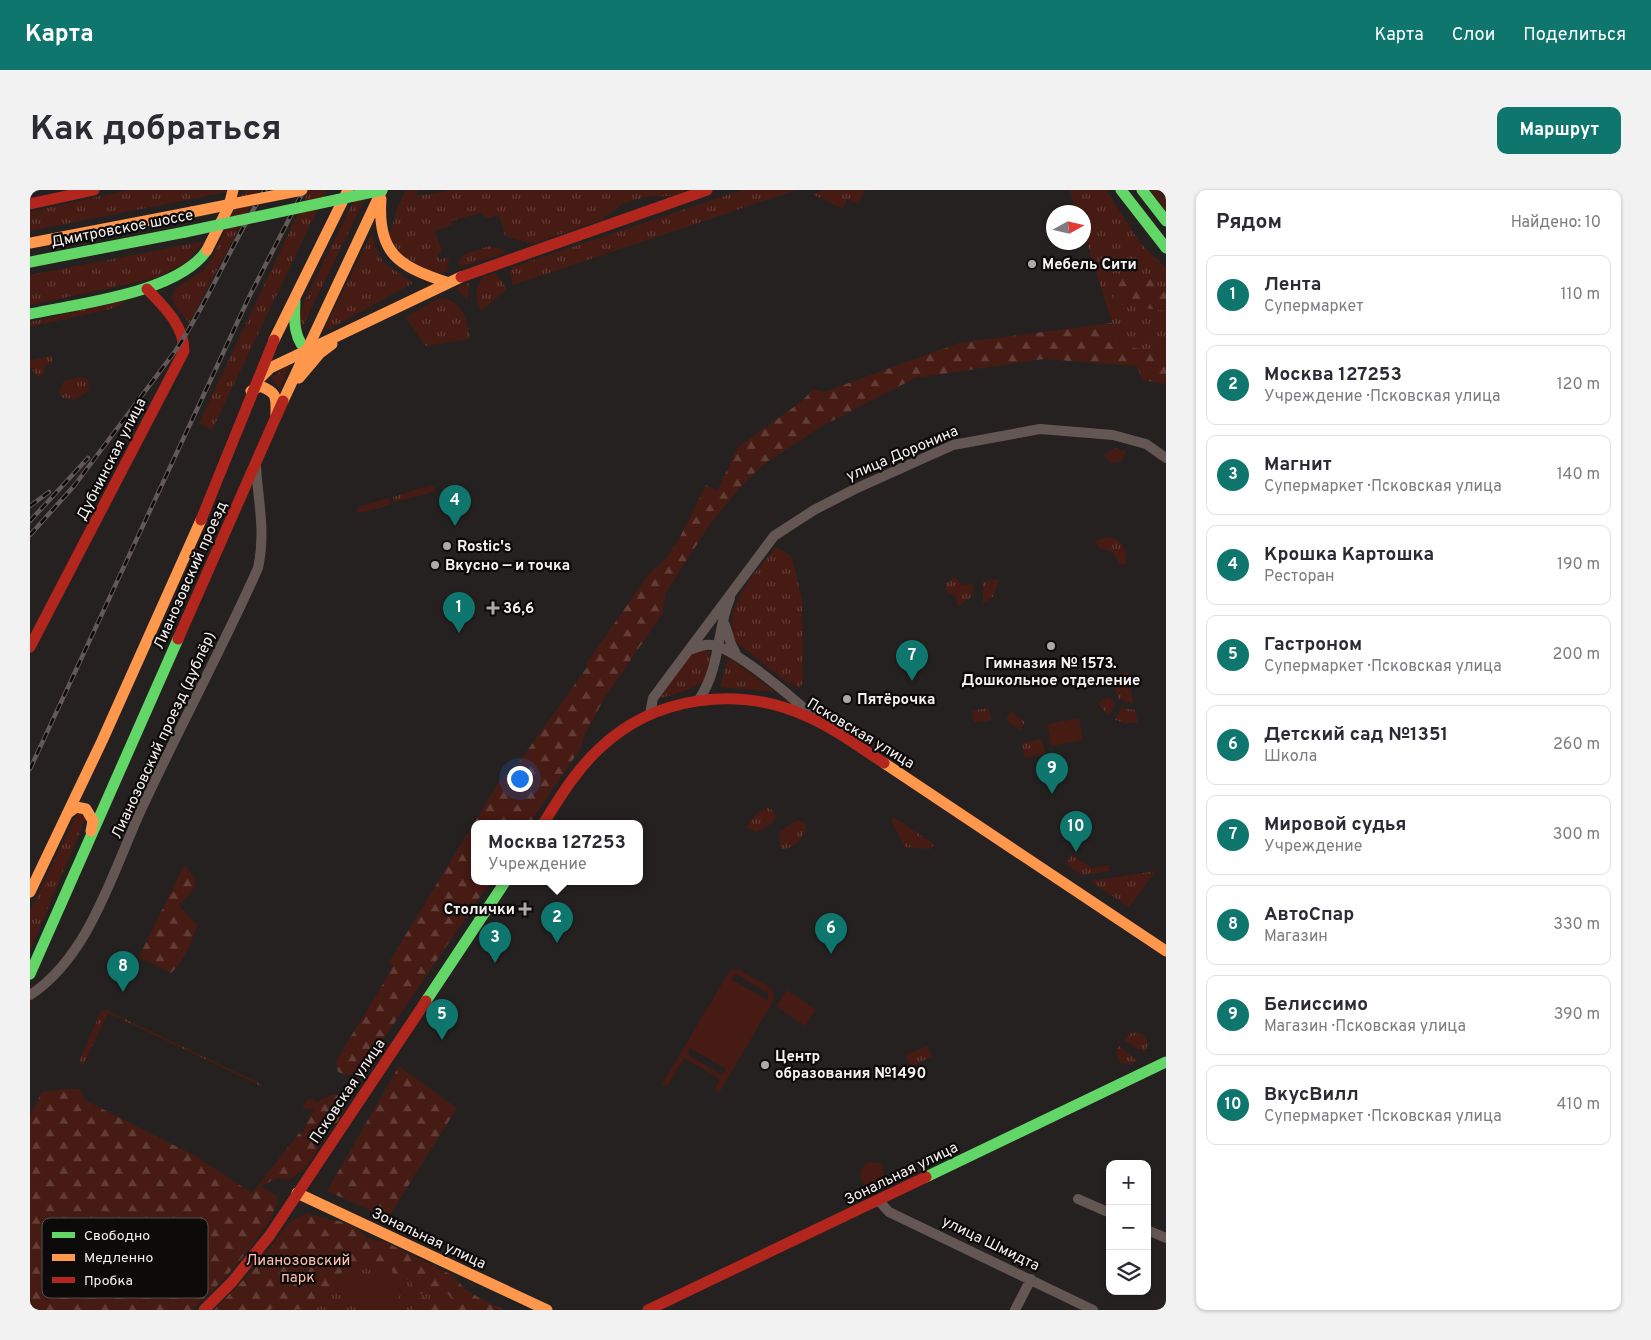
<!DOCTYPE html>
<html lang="ru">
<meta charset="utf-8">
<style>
:root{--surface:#fff;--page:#f2f2f3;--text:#2b2b33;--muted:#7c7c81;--line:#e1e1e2;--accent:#0f766e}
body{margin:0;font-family:Overpass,sans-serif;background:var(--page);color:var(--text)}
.controls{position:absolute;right:15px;bottom:15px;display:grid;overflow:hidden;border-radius:10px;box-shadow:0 1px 4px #0004}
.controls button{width:45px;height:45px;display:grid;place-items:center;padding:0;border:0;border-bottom:1px solid var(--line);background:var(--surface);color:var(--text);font:25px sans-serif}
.compass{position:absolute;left:1016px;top:15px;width:45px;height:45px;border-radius:50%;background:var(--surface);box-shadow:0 1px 4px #0004;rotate:82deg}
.you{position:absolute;left:489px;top:588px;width:18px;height:18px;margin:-12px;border:4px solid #fff;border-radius:50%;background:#1a73e8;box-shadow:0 0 0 8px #1a73e833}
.badge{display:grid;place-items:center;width:32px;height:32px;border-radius:50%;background:var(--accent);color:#fff;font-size:16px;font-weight:700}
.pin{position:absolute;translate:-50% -41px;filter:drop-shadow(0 1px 2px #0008)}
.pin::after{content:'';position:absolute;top:26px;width:18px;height:15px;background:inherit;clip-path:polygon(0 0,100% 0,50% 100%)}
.popup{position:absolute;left:441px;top:630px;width:172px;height:65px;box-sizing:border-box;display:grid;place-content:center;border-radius:10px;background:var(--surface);filter:drop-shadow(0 1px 4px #0005);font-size:16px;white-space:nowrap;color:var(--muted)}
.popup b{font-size:19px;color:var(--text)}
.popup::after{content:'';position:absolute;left:50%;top:100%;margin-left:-10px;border:10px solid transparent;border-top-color:var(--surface)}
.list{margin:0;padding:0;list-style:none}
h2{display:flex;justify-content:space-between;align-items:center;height:65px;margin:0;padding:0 20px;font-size:21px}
h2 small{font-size:16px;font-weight:400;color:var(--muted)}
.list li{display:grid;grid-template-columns:32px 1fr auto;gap:15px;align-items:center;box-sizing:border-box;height:80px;margin:0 10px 10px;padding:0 10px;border:1px solid var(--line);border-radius:10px}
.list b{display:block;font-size:19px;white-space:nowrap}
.list p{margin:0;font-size:16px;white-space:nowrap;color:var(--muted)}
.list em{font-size:16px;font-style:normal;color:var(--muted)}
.icon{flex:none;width:28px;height:28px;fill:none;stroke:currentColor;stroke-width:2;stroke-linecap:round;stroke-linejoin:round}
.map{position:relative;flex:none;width:1136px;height:1120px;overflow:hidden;border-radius:10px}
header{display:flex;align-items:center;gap:30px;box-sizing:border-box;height:70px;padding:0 25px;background:var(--accent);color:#fff}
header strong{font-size:24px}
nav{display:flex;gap:28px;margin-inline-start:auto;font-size:18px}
.intro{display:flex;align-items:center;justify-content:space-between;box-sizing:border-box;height:120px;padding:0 30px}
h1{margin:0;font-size:35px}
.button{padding:12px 22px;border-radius:10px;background:var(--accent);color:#fff;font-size:18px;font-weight:700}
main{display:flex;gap:30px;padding:0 30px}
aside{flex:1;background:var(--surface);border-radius:10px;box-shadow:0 1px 4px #0004}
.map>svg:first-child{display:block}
.grass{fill:url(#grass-tufts)}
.forest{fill:url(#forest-firs)}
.garden{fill:#461b13;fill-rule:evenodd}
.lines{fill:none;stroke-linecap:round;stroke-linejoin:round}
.street{stroke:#645653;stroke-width:10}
.fast{stroke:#63d668;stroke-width:11}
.slow{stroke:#ff974d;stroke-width:11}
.jam{stroke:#b3261e;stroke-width:11}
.rail-casing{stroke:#635a57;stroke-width:4.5}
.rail{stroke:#0d0a0a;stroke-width:2.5;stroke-dasharray:8;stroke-linecap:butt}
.fast-bridge{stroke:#63d668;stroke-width:11}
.slow-bridge{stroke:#ff974d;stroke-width:11}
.poi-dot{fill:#aea9a8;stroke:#0d0a0a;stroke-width:2}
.labels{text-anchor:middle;stroke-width:4.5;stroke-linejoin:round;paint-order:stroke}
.street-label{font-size:15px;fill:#f7f2f1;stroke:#0d0a0a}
.poi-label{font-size:15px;font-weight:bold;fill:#f7f2f1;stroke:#0d0a0a;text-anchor:start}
.park-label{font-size:15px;fill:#febdaf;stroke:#0d0a0a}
.key{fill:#0d0a0a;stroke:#53504f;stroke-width:1}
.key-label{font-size:14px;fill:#f7f2f1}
</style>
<header>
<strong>Карта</strong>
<nav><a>Карта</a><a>Слои</a><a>Поделиться</a></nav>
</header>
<div class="intro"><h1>Как добраться</h1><a class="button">Маршрут</a></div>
<main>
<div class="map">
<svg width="1136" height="1120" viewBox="0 0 1136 1120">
<defs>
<pattern id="grass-tufts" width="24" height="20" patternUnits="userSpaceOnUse" patternTransform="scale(1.25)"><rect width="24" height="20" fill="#461b13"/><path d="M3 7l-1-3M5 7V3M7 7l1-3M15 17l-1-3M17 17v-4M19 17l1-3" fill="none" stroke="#613d36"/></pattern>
<pattern id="forest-firs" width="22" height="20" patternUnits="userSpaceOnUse" patternTransform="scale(1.25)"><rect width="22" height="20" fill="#461b13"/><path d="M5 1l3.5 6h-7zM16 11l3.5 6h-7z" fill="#613d36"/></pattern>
</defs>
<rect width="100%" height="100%" fill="#252120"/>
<!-- grass -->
<path class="grass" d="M 98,0 L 196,0 L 197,2 L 0,41 L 0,22 Z
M 214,0 L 229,0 L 159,133 L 144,114 L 142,106 L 146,98 L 174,80 L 181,70 Z
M 279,0 L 297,0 L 182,240 L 169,233 Z
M 329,0 L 339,0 L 270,142 L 270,120 Z
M 376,0 L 388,0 L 386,6 L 423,0 L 657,0 L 643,6 L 620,6 L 592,14 L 571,30 L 502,54 L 475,46 L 469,25 L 456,28 L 450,23 L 421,31 L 422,35 L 405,41 L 412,62 L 407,64 L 409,70 L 419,67 L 417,82 L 404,83 L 368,67 L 357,42 L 361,41 L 367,18 Z
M 712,0 L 766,0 L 483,95 L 480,82 L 483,77 Z
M 795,0 L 835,0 L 828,14 L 817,9 L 813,19 L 782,4 Z
M 1040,0 L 1076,0 L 1111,54 L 1136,78 L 1136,164 L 1080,153 L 1082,133 L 1054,43 L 1054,22 L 1047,22 Z
M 1120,0 L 1131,0 L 1136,11 L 1136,20 Z
M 342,43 L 346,59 L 354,73 L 383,93 L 297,140 L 295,138 Z
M 175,51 L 156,73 L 126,88 L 0,115 L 0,85 Z
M 459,56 L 472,59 L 475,63 L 431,77 L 428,73 L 433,65 Z
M 466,84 L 477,99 L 451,121 C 445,106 444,99 454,86 Z
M 439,93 L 437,110 L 426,98 Z
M 409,108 C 433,109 437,130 440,149 L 395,156 L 376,127 Z
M 95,110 L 91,115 L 81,119 L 0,137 L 0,132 Z
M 21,166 L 23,173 L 16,174 L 13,185 L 7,187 L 0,177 L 0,170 Z
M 259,175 L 259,177 L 249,199 L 242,188 Z
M 50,187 L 56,188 L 59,192 L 58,202 L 45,209 L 33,208 L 29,202 L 33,192 Z
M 1085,258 L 1096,261 L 1092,271 L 1081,273 L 1074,265 Z
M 401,295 L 405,298 L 403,302 L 365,312 L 363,307 Z
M 359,308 L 361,314 L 330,323 L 326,321 L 328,317 Z
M 1078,347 C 1092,349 1100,361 1095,375 L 1090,374 L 1082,362 L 1068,357 L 1065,351 Z
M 747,357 L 762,367 L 772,409 L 773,493 L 769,498 L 755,491 L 706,452 C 690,419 726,380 747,357 Z
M 925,388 L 933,395 L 944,394 L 941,407 L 928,417 L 926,406 L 919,404 L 915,398 L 917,392 Z
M 969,389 L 963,407 L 953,413 L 953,392 Z
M 672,460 L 677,461 L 682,468 L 674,492 L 655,501 L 628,509 L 661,465 Z
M 698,467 L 745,502 L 690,497 Z
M 1098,481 L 1099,484 L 1094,488 L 1093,493 L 1096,498 L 1101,499 L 1103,514 L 1089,509 L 1085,500 L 1089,486 Z
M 1079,507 L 1086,515 L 1078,526 L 1068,512 Z
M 958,518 L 961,530 L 944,533 L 942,521 Z
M 1091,518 L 1105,520 L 1108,533 L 1095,533 L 1085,530 Z
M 981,522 L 995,532 L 990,540 L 976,530 Z
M 1012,549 L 1015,564 L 995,568 L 992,553 Z
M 738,618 L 742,620 L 746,626 L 743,633 L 726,642 L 716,637 L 728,622 Z
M 48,622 L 56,627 L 0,761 L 0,721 Z
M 863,627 L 904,654 L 901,659 L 875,657 L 861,630 Z
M 768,630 L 776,634 C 775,647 765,659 751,659 L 749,642 Z
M 1042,665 L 1062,678 L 1079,675 L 1080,681 L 1052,685 L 1036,674 Z
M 1126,681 L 1099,717 L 1060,691 Z
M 76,820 L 231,894 L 231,896 L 78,823 L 54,874 L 49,872 L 71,821 Z
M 1101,843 C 1110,841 1116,845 1118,854 L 1115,863 L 1094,850 Z
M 897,856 L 902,867 L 881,876 L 876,865 Z
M 1089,856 L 1107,871 L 1098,875 L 1089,871 L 1086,862 Z
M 271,1026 L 475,1120 L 184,1120 L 226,1077 L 259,1033 Z"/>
<!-- forest -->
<path class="forest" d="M 1098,81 L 1106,86 L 1121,87 L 1126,100 L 1136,99 L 1136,121 L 1088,114 L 1084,111 L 1082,92 Z
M 1082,133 L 1081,153 L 1136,164 L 1136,194 L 1112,190 L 1107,176 L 1014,169 L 885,188 L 792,236 L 734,274 L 713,294 L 680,334 L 635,404 L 633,423 L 575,507 L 556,542 L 551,558 L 499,634 L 444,634 L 444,692 L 460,692 L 331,882 L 316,885 L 308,882 L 306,871 L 362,779 L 359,772 L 474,584 L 479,586 L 558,476 L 556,474 L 618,385 L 635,370 L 649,349 L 676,295 L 687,301 L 708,257 L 771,212 L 783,199 L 794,202 L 929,153 Z
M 154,675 L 165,688 C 166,702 156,706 149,716 L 167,735 C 161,753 155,770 141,783 L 109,767 Z
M 369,876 L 427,918 L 358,1028 L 297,1001 Z
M 32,899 L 50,899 L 55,910 L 167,967 L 222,1003 L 269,943 L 271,945 L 284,919 L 272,918 L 277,910 L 282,909 L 287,912 L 301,905 L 312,905 L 316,910 L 308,932 L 295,938 C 291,946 289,957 285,964 C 280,974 269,984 259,990 L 247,988 L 231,996 L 247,1006 C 253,1029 180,1105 162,1120 L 0,1120 L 0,926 L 12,902 Z
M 278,1023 C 298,1032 325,1028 337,1049 L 353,1051 L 422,1085 L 435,1099 L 464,1117 L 474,1120 L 384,1120 L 382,1113 L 385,1109 L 396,1108 L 401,1112 L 407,1112 L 410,1107 L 422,1115 L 424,1112 L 416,1102 C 405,1106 396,1103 384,1104 L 381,1091 L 366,1085 L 362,1079 C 336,1074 327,1076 302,1087 L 307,1094 L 298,1107 L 292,1106 L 283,1111 L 284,1115 L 280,1119 L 254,1120 L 246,1115 L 240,1120 L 184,1120 L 226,1077 L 259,1033 Z"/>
<!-- garden -->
<path class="garden" d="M 1049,528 L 1053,550 L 1021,556 L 1017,534 Z
M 700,780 L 710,780 L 742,799 L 744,810 L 689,903 L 684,900 L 690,889 L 654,868 L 637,897 L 632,894 ZM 706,784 L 738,803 L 738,810 L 701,789 ZM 660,858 L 696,879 L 695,882 L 690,884 L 660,866 L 658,862 Z
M 757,800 L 786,820 L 775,836 L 746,816 Z
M 840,972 L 853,974 L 853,988 L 850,996 L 841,1001 C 829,994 825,978 840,972 Z
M 316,1076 L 336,1085 L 324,1110 L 305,1102 Z
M 337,1084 L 372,1100 L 363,1120 L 343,1120 L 325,1112 Z"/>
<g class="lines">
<!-- street -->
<path class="street" d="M 695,435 L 701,454 L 707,466
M 660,460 C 667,457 674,454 682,455 C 705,458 763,508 781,525
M 670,508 C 691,475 686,442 700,408
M 620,524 L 623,508 L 744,346 L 784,320 L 825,299 L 923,255 L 1010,239 L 1083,245 L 1116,254 L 1136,268
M 0,805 C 59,767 83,681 111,620 C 149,538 192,459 228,378 C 236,342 228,311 226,276
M 1048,1009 L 1080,1023
M 849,1011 L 859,1022 L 1063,1120
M 1117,1040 L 1136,1048
M 985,1120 L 1001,1089"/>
<!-- fast -->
<path class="fast" d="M 1091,0 L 1136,58
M 1112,0 L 1136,31
M 0,72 L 155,42
M 265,111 C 264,130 263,152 281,164
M 0,124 C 50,113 148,103 177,60
M 0,784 L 148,449
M 396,811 L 475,692
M 896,987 L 1136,872"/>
<!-- slow -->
<path class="slow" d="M 351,9 C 347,63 368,76 416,92
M 0,53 L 162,22
M 177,60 L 199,16 L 203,0
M 244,150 L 318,0
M 269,188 L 290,163 L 302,154
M 229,189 L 240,178 L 431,87
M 221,201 L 230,196 C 248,203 246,207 246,225
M 253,211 L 352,0
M 854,573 L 1136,761
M 37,624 L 46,617 L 56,619 L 63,631 L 61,641
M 0,702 L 72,551 L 171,330
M 267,1003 L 517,1120"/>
<!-- jam -->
<path class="jam" d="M 0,14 L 64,0
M 431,87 L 677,0
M 171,330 L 244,150
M 148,449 L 253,211
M 0,457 L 154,161 C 154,135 134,117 117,99
M 513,634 C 530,607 546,580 570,558 C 625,506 708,495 776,526 C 804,538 828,556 854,573
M 174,1120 L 202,1092 L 240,1045 L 396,811
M 618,1120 L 896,987"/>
<defs>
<path id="rail" d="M 0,316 L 19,302
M 0,331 L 58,268
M 0,345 L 44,296 L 146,160 C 180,109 202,52 235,0
M 0,579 L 220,105 L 274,0"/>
</defs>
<!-- rail casing -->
<use href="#rail" class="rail-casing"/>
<!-- rail -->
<use href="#rail" class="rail"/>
<!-- fast-bridge -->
<path class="fast-bridge" d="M 155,42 L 352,0"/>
<!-- slow-bridge -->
<path class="slow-bridge" d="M 162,22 L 272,0"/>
</g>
<!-- markers -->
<g class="poi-dot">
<circle cx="1002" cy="74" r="5"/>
<circle cx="417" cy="356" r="5"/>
<circle cx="405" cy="375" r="5"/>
<path d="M460.5 410.5h5v5h5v5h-5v5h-5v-5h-5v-5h5z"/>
<circle cx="1021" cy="456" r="5"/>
<circle cx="817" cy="509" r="5"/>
<path d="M492.5 711.5h5v5h5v5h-5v5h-5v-5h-5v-5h5z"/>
<circle cx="735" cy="875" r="5"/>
</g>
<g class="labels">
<!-- street labels -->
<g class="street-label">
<text transform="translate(92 38) rotate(-11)" y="5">Дмитровское шоссе</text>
<text transform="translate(872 263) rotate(-23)" y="5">улица Доронина</text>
<text transform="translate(81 269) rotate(-63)" y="5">Дубнинская улица</text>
<text transform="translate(160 385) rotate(-66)" y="5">Лианозовский проезд</text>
<text transform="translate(831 543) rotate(31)" y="5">Псковская улица</text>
<text transform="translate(133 545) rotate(-65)" y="5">Лианозовский проезд (дублёр)</text>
<text transform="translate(317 901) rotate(-56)" y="5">Псковская улица</text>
<text transform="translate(871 983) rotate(-26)" y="5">Зональная улица</text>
<text transform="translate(399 1048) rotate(25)" y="5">Зональная улица</text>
<text transform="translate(961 1053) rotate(26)" y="5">улица Шмидта</text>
</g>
<!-- poi labels -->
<g class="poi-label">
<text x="1012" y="79">Мебель Сити</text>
<text x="427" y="361">Rostic's</text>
<text x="415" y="380">Вкусно — и точка</text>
<text x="473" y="423">36,6</text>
<text x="1021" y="478" text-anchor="middle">Гимназия № 1573.<tspan x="1021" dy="17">Дошкольное отделение</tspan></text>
<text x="827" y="514">Пятёрочка</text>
<text x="485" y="724" text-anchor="end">Столички</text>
<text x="745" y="871">Центр<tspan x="745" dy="17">образования №1490</tspan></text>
</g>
<!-- park labels -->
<g class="park-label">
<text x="268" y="1075">Лианозовский<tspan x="268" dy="17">парк</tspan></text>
</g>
</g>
<!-- legend -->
<rect x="12" y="1028" width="166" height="80" rx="8" class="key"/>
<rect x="22" y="1042" width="23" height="6" fill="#63d668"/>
<rect x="22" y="1064" width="23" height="7" fill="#ff974d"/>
<rect x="22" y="1087" width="23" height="6" fill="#b3261e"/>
<g class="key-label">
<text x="54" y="1050">Свободно</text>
<text x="54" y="1072">Медленно</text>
<text x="54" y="1095">Пробка</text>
</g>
</svg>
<div class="controls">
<button>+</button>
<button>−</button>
<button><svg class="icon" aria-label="layers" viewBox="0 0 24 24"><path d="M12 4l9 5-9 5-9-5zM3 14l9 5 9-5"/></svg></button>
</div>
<svg class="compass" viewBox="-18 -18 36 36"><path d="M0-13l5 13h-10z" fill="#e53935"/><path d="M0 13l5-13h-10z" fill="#7c7c81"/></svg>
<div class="you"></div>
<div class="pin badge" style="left:429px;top:443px">1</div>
<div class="pin badge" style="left:527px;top:753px">2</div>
<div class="popup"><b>Москва 127253</b>Учреждение</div>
<div class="pin badge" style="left:465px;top:773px">3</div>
<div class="pin badge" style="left:425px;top:336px">4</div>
<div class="pin badge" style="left:412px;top:850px">5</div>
<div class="pin badge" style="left:801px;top:764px">6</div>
<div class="pin badge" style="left:882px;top:491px">7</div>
<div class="pin badge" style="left:93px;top:802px">8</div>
<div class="pin badge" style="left:1022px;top:604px">9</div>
<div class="pin badge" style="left:1046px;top:662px">10</div>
</div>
<aside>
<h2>Рядом<small>Найдено: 10</small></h2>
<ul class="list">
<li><span class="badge">1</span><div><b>Лента</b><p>Супермаркет</p></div><em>110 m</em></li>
<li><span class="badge">2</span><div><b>Москва 127253</b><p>Учреждение · Псковская улица</p></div><em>120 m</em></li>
<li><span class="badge">3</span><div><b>Магнит</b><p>Супермаркет · Псковская улица</p></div><em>140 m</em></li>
<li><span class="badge">4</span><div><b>Крошка Картошка</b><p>Ресторан</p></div><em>190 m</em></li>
<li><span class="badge">5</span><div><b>Гастроном</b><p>Супермаркет · Псковская улица</p></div><em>200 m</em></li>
<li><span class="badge">6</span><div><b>Детский сад №1351</b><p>Школа</p></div><em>260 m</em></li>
<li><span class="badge">7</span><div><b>Мировой судья</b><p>Учреждение</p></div><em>300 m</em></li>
<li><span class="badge">8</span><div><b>АвтоСпар</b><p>Магазин</p></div><em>330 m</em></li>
<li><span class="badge">9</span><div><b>Белиссимо</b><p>Магазин · Псковская улица</p></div><em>390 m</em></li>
<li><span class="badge">10</span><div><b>ВкусВилл</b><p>Супермаркет · Псковская улица</p></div><em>410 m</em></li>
</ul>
</aside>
</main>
